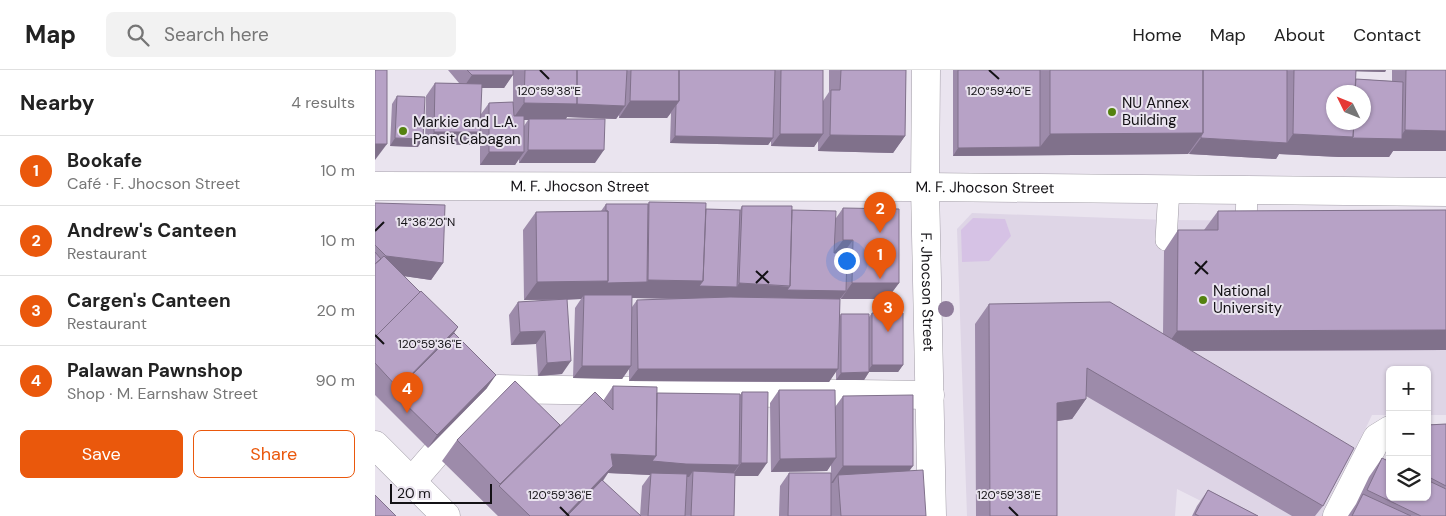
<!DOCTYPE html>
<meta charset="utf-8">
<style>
:root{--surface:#fff;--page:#f2f2f2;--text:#222;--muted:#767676;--line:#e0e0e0;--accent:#ea580c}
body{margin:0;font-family:"DM Sans",sans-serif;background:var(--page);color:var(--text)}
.controls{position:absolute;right:15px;bottom:15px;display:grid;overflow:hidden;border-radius:8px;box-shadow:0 1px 4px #0004}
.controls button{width:45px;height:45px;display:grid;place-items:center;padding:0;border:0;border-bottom:1px solid var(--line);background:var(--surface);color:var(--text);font:25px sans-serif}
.compass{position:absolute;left:951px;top:15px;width:45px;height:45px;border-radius:50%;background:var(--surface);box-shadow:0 1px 4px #0004;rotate:313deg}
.scale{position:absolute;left:15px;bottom:12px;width:102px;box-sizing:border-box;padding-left:5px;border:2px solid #131115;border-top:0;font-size:14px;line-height:18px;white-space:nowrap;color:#131115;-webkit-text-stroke:4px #eae4ef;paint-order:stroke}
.you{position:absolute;left:471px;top:190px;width:18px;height:18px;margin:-12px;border:4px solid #fff;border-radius:50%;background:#1a73e8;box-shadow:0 0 0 8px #1a73e833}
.badge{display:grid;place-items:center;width:32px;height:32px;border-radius:50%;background:var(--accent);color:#fff;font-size:16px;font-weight:700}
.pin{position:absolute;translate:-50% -41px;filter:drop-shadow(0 1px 2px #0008)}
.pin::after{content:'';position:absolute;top:26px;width:18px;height:15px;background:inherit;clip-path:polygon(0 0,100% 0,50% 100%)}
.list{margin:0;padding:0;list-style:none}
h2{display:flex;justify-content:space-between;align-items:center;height:65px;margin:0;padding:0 20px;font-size:21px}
h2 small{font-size:16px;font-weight:400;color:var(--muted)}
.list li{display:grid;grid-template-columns:32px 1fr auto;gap:15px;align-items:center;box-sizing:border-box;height:70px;padding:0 20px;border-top:1px solid var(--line)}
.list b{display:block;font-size:19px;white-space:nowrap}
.list p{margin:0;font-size:16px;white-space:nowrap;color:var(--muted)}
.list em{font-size:16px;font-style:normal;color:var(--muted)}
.actions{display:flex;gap:10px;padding:15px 20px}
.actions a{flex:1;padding:11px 0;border:1px solid var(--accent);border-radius:8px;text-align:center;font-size:18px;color:var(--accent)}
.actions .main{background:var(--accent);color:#fff}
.icon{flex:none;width:28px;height:28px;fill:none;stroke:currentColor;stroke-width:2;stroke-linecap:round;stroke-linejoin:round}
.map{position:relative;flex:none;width:1071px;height:446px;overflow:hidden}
header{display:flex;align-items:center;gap:30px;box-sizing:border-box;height:70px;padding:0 25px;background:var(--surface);border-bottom:1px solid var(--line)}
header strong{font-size:24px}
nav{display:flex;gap:28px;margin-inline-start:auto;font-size:18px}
.search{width:350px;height:45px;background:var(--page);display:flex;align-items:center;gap:12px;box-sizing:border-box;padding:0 18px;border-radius:8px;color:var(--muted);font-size:19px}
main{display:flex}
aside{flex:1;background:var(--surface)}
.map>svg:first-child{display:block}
.built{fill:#ded5e6}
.green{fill:#d6c2e5}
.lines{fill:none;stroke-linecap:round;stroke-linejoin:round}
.service-casing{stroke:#a29da7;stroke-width:22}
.minor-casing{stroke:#a29da7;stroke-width:29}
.tertiary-casing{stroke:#a29da7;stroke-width:29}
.service{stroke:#fff;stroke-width:21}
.minor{stroke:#fff;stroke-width:28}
.tertiary{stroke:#fff;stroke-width:28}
.tree{fill:#8f7c9b}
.wall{fill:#9d8baa;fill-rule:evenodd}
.shaded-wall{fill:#80718b}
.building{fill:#b7a2c6;stroke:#80718b}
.ticks{fill:none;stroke:#131115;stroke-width:2}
.poi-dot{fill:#54820f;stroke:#eae4ef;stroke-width:2}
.labels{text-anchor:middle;stroke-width:4;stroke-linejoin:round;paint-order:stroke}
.poi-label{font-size:15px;fill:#131115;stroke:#eae4ef;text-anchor:start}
.street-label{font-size:15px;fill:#131115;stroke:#eae4ef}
.ticks-label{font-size:12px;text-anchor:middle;fill:#131115;stroke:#eae4ef;stroke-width:4;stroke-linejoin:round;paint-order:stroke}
</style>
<header>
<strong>Map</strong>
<div class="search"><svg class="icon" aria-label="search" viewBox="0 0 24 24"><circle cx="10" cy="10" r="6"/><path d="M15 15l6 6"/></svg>Search here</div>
<nav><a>Home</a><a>Map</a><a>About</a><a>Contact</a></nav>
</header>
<main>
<aside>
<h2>Nearby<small>4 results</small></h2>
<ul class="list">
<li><span class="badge">1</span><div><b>Bookafe</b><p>Café · F. Jhocson Street</p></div><em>10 m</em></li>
<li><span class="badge">2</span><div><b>Andrew's Canteen</b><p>Restaurant</p></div><em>10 m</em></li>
<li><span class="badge">3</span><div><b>Cargen's Canteen</b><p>Restaurant</p></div><em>20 m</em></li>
<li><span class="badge">4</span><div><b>Palawan Pawnshop</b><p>Shop · M. Earnshaw Street</p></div><em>90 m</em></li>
</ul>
<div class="actions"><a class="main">Save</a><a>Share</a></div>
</aside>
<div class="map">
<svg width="1071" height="446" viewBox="0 0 1071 446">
<rect width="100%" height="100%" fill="#eae4ef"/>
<!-- built -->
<path class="built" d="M 597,143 L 792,150 L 1071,152 L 1071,345 L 1052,345 L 1052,300 L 1015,300 L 1015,345 L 997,345 L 949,446 L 856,446 L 802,419 L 800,446 L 592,446 L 582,159 Z"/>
<!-- green -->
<path class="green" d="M 598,148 L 630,149 L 636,166 L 614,191 L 587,192 L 586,160 Z"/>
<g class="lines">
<defs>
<path id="service" d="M 871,157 L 872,119
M 791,170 L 794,119"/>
<g id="minor">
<path id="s1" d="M 551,0 L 550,117 L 557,446"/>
<path id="s2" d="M 0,116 L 550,117 L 1071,122"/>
<path d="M 37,411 L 109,328 L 123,319 L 555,325"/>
<path d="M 962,446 L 1002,368 L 1015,360"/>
</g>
<path id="tertiary" d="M 0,375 L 71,446"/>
</defs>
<!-- service casing -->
<use href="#service" class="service-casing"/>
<!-- minor casing -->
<use href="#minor" class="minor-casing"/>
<!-- tertiary casing -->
<use href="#tertiary" class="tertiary-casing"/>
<!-- service -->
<use href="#service" class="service"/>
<!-- minor -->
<use href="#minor" class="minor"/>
<!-- tertiary -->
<use href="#tertiary" class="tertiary"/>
</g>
<!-- trees -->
<circle class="tree" cx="571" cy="239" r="8"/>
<!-- wall -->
<path class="wall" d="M 73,0 L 448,0 L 448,31 L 454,22 L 454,0 L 531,0 L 530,66 L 518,83 L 443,81 L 443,70 L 439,77 L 396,76 L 396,71 L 393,75 L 295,73 L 296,43 L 292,48 L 244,48 L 244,45 L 241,49 L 192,47 L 191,49 L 220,93 L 144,93 L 144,88 L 140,95 L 105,95 L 105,63 L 96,75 L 50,74 L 51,26 L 60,13 L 84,13 ZM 138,4 L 138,32 L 114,33 L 106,44 L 106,18 L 129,18 ZM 149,50 L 153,50 L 149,56 Z
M 578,0 L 1011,0 L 1010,2 L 981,1 L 980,9 L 1017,11 L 1017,0 L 1071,0 L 1071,81 L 1018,81 L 1014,87 L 964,87 L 904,84 L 901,89 L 814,84 L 815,82 L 813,84 L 578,86 Z
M 22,26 L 43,77 L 15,76 L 17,34 Z
M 274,132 L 331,139 L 365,140 L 367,136 L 417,140 L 461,148 L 468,138 L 524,213 L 512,229 L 466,229 L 466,228 L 465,229 L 465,246 L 466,244 L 494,247 L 497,243 L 528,295 L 523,302 L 494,302 L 489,310 L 461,310 L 461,301 L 454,312 L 254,311 L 254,299 L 247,309 L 198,308 L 200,238 L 206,229 L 192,230 L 187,304 L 163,306 L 161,274 L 136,275 L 134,245 L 143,232 L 177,230 L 149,230 L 148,160 L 161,142 L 226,141 L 231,134 L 273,134 ZM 257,228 L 260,228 L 301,229 L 262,230 L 257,237 Z
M 0,133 L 68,193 L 56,210 L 29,206 L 45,222 L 83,257 L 79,263 L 112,318 L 53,378 L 0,325 Z
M 1071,140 L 1071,280 L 816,281 L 948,436 L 940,446 L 917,446 L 711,326 L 711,329 L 697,349 L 682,351 L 682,446 L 601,446 L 600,254 L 614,234 L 788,264 L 789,181 L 803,160 L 829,160 L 843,141 Z
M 238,316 L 282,323 L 365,325 L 367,322 L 383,406 L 360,406 L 359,446 L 123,446 L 67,391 L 82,370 L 185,355 L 228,331 ZM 233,403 L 275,405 L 267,416 L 265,446 L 228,411 Z
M 404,320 L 460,337 L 468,326 L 535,401 L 551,446 L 456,446 L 456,440 L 456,446 L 404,446 L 405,416 L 414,403 L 456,403 L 456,394 L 452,401 L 396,402 L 395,333 Z
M 1071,354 L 1071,446 L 973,446 L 981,434 L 994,407 L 1007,388 L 1010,390 L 1015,382 L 1015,427 L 1052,427 L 1052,355 Z
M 833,420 L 883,446 L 817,446 L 822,436 Z"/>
<!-- shaded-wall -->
<path class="shaded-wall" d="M 966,0 L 1011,0 L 1010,2 L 965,1 Z
M 97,5 L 138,5 L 129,18 L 88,18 Z
M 255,31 L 304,31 L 292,48 L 244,48 Z
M 149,33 L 202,34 L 250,36 L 241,49 L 192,47 L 190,50 L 137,50 Z
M 1030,60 L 1071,61 L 1071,81 L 1018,81 L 1014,87 L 964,87 L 904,84 L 901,89 L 814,84 L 826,68 L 912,73 L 918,64 L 1024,69 Z
M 59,62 L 105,62 L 96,75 L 50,74 Z
M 828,63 L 813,84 L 578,86 L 583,78 L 665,77 L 675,64 Z
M 405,64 L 448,64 L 439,77 L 396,76 Z
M 455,65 L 530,66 L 518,83 L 443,81 Z
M 300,66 L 398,68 L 393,75 L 295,73 Z
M 20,68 L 48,69 L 43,77 L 15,76 Z
M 0,74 L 12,74 L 0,90 Z
M 153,80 L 229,80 L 220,93 L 144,93 Z
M 114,82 L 149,82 L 140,95 L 105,95 Z
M 468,170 L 478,170 L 466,186 L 456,186 Z
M 11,186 L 68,193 L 56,210 L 0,202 L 0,201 Z
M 273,210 L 328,211 L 362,217 L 364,213 L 471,221 L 462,233 L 315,229 L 260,228 L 208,229 L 209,225 L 206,229 L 149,230 L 162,212 L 233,211 L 272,212 Z
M 477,213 L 524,213 L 512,229 L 466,229 Z
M 83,257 L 70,276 L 19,323 L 23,318 Z
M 1071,260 L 1071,280 L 788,281 L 802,261 Z
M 170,261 L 161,274 L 136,275 L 145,262 Z
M 196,291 L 187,304 L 163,306 L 172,293 Z
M 497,295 L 528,295 L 523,302 L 494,302 L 489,310 L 461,310 L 466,303 L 492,302 Z
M 207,296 L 256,296 L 247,309 L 198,308 Z
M 263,299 L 463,299 L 454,312 L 254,311 Z
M 121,305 L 112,318 L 53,378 L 62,365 Z
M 711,329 L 697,349 L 668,353 L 682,333 Z
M 236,384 L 281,386 L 364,395 L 355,408 L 318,401 L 314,407 L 302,407 L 276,403 L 275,405 L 233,403 L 225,414 L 195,446 L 190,446 Z
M 461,388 L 452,401 L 396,402 L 405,389 Z
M 366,393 L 392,393 L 383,406 L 357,406 Z
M 468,396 L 538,396 L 526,412 L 463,405 L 458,413 L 456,413 Z"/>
<!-- building -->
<path class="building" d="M 0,0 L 12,0 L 12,74 L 0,74 Z
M 92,0 L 138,0 L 138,5 L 97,5 Z
M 150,0 L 202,0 L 202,34 L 149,33 Z
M 202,0 L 252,0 L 250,36 L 201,34 L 202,34 Z
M 256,0 L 304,0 L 304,31 L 255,31 Z
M 304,0 L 400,0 L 398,68 L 300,66 L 301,35 L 304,31 Z
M 406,0 L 448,0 L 448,64 L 405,64 Z
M 466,0 L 531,0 L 530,66 L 455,65 L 456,20 L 465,20 Z
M 583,0 L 665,0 L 665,77 L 583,78 Z
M 675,0 L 828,0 L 828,63 L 675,64 Z
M 828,0 L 912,0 L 912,73 L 826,68 L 826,66 L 828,63 Z
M 919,0 L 981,0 L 980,22 L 958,22 L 958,52 L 979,52 L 978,67 L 918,64 Z
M 1031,0 L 1071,0 L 1071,61 L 1030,60 Z
M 981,9 L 1028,12 L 1027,69 L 977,68 L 978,67 L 979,52 L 988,52 L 988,22 L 980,22 Z
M 60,13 L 107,14 L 105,62 L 59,62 Z
M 22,26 L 50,27 L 48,69 L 20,68 Z
M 138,32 L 139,46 L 149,46 L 149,82 L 114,82 L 114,33 Z
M 154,49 L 230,49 L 229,80 L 153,80 Z
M 274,132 L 331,133 L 328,211 L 273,210 Z
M 0,133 L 70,135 L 68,193 L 11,186 L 0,175 Z
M 231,134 L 273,134 L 272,212 L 232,213 L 233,211 L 233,141 L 231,141 Z
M 367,136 L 417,136 L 415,216 L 364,213 Z
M 468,138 L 524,139 L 524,213 L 477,213 L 478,170 L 468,170 Z
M 331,139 L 365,140 L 362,217 L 324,216 L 328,211 Z
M 417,140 L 461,141 L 459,183 L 472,183 L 471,221 L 412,220 L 415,216 Z
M 1071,140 L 1071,260 L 802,261 L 803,160 L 843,160 L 843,141 Z
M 233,141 L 233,211 L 162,212 L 161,142 Z
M 0,182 L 6,189 L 0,194 Z
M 9,186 L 45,222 L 0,267 L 0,194 Z
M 46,221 L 83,257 L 23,318 L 0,293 L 0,267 Z
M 209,225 L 257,225 L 256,296 L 207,296 Z
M 355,227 L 465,229 L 463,299 L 263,299 L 262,230 Z
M 192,229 L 196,291 L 172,293 L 170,261 L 145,262 L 143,232 Z
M 735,232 L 979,378 L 948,436 L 712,298 L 711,329 L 682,333 L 682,446 L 615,446 L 614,234 Z
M 497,243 L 528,243 L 528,295 L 497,295 Z
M 466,244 L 494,244 L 494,302 L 466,303 Z
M 79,263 L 121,305 L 62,365 L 19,323 Z
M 140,311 L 185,355 L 125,414 L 82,370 Z
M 238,316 L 282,317 L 281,386 L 236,384 L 238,396 L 190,446 L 155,446 L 124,416 L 220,322 L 238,340 Z
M 404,320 L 460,320 L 461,388 L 405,389 Z
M 367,322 L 393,322 L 392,393 L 366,393 Z
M 282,323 L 365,324 L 364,395 L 311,394 L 277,391 L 281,386 Z
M 538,325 L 538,396 L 468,396 L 468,326 Z
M 1071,354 L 1071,416 L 1052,406 L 1052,355 Z
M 1007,388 L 1015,392 L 1015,427 L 1052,427 L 1052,410 L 1071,419 L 1071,446 L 1046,446 L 992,420 Z
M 548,400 L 551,446 L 466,446 L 463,405 Z
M 318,401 L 360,403 L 359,446 L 316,446 Z
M 276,403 L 312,404 L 310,446 L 273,446 Z
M 414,403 L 456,403 L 456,446 L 413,446 Z
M 227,410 L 266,446 L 192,446 Z
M 833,420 L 883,446 L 824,446 L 820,444 Z
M 988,424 L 1036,446 L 977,446 Z
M 0,425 L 21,446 L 0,446 Z"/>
<!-- ticks -->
<path class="ticks" d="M 165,0 L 174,9M 614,0 L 624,9M 0,161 L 9,152M 820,192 L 833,204M 381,201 L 394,213M 820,204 L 832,191M 381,213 L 393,201M 0,265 L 9,274M 185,437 L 194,446M 634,437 L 643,446"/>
<!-- markers -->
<g class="poi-dot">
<circle cx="737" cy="42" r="5"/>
<circle cx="28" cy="61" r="5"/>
<circle cx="828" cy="230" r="5"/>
</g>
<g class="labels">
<!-- poi labels -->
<g class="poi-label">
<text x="747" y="38">NU Annex<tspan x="747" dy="17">Building</tspan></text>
<text x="38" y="57">Markie and L.A.<tspan x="38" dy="17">Pansit Cabagan</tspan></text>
<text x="838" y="226">National<tspan x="838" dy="17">University</tspan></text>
</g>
<!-- street labels -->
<g class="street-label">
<text dy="5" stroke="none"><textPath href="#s2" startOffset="205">M. F. Jhocson Street</textPath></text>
<text dy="5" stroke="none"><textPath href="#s2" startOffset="610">M. F. Jhocson Street</textPath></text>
<text dy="5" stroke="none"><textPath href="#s1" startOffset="222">F. Jhocson Street</textPath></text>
</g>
</g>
<g class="ticks-label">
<text x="174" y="25">120°59'38"E</text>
<text x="624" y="25">120°59'40"E</text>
<text x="51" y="156">14°36'20"N</text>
<text x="55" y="278">120°59'36"E</text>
<text x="185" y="429">120°59'36"E</text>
<text x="634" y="429">120°59'38"E</text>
</g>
</svg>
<div class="controls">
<button>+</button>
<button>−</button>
<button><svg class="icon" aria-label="layers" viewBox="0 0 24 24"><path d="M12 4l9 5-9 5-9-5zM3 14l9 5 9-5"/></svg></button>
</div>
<svg class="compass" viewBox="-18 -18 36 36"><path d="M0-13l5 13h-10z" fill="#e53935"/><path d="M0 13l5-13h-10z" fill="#767676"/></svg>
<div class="scale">20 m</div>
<div class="you"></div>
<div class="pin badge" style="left:505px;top:209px">1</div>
<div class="pin badge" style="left:505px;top:163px">2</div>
<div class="pin badge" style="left:513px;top:262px">3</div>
<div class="pin badge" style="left:32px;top:343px">4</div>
</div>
</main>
